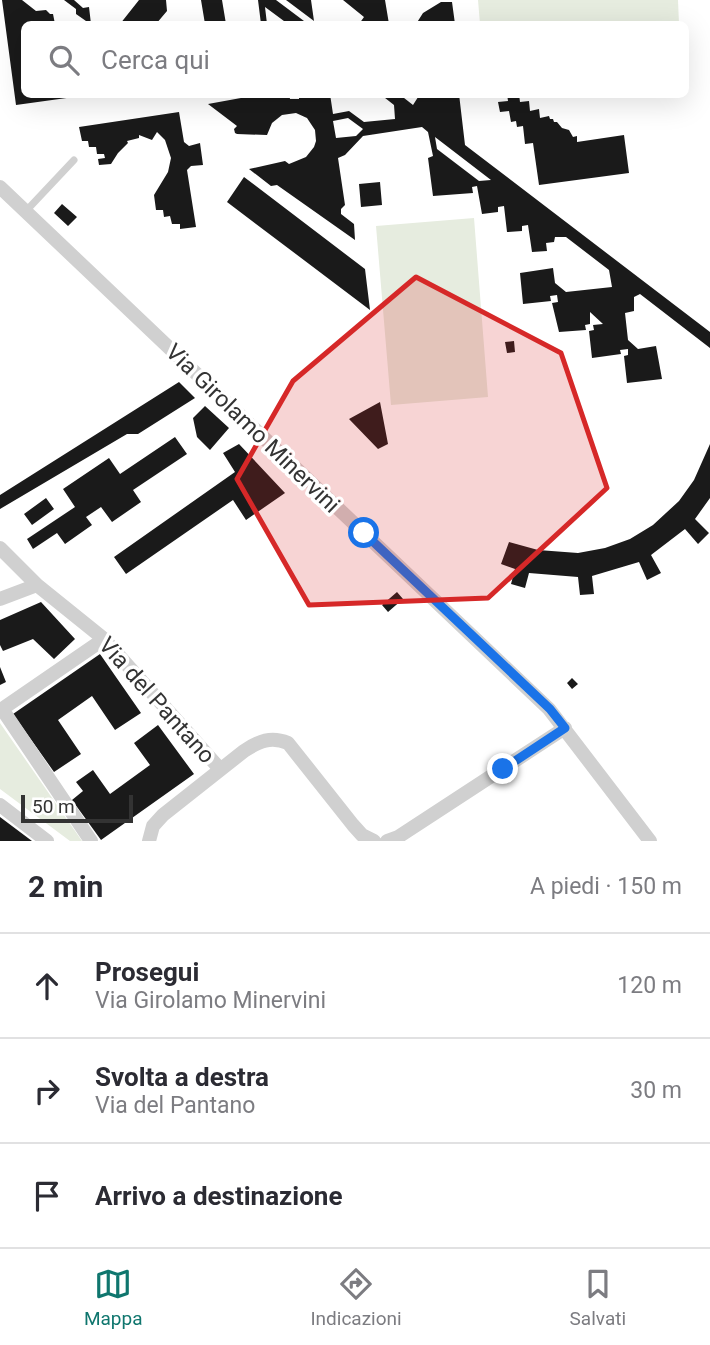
<!DOCTYPE html>
<html lang="it">
<meta charset="utf-8">
<style>
:root{--surface:#fff;--page:#f2f2f3;--text:#2b2b33;--muted:#7c7c81;--line:#e1e1e2;--accent:#0f766e}
body{margin:0;font-family:Roboto,sans-serif;background:var(--page);color:var(--text)}
.scale{position:absolute;left:21px;bottom:18px;width:112px;box-sizing:border-box;padding-left:7px;border:4px solid #333;border-top:0;font-size:19px;line-height:24px;white-space:nowrap;color:#333;-webkit-text-stroke:5px #fff;paint-order:stroke}
.stop{position:absolute;width:21px;height:21px;margin:-16px;border:5px solid #1a73e8;border-radius:50%;background:#fff}
.stop.end{background:#1a73e8;border-color:#fff;box-shadow:0 2px 7px #0008}
.list{margin:0;padding:0;list-style:none}
h2{display:flex;justify-content:space-between;align-items:center;height:91px;margin:0;padding:0 28px;font-size:30px}
h2 small{font-size:23px;font-weight:400;color:var(--muted)}
.list li{display:grid;grid-template-columns:46px 1fr auto;gap:21px;align-items:center;box-sizing:border-box;height:105px;padding:0 28px;border-top:2px solid var(--line)}
.list b{display:block;font-size:26px;white-space:nowrap}
.list p{margin:0;font-size:23px;white-space:nowrap;color:var(--muted)}
.list em{font-size:23px;font-style:normal;color:var(--muted)}
.icon{flex:none;width:38px;height:38px;fill:none;stroke:currentColor;stroke-width:2;stroke-linecap:round;stroke-linejoin:round}
.map{position:relative;flex:none;width:710px;height:841px;overflow:hidden}
.search{position:absolute;background:var(--surface);box-shadow:0 7px 28px #0002;left:21px;right:21px;top:21px;height:77px;display:flex;align-items:center;gap:18px;box-sizing:border-box;padding:0 24px;border-radius:10px;color:var(--muted);font-size:26px}
.sheet{height:406px;background:var(--surface)}
nav{display:flex;justify-content:space-around;align-items:center;box-sizing:border-box;height:98px;border-top:2px solid var(--line);background:var(--surface);font-size:19px;color:var(--muted)}
nav a{display:grid;justify-items:center;gap:4px}
nav .on{color:var(--accent)}
.map>svg:first-child{display:block}
.green{fill:#e6ecdf}
.building{fill:#1a1a1a;fill-rule:evenodd}
.lines{fill:none;stroke-linecap:round;stroke-linejoin:round}
.lane{stroke:#d0d0d0;stroke-width:7}
.street{stroke:#d0d0d0;stroke-width:14}
.route{stroke:#1a73e8;stroke-width:9}
.marked{fill:#d62828;fill-opacity:0.2;stroke:#d62828;stroke-width:5;stroke-linejoin:round}
.labels{text-anchor:middle;stroke-width:7;stroke-linejoin:round;paint-order:stroke}
.street-label{font-size:23px;fill:#333;stroke:#fff}
</style>
<div class="map">
<svg width="710" height="841" viewBox="0 0 710 841">
<rect width="100%" height="100%" fill="#fff"/>
<!-- green -->
<path class="green" d="M 478,0 L 678,0 L 679,24 L 480,24 Z
M 474,218 L 488,397 L 391,405 L 376,226 Z
M 0,723 L 82,841 L 70,841 L 0,789 Z"/>
<!-- building -->
<path class="building" d="M 2,0 L 22,0 L 36,11 L 46,10 L 50,14 L 53,14 L 55,24 L 24,24 L 24,94 L 81,96 L 16,105 Z
M 64,0 L 74,0 L 83,8 L 89,7 L 91,24 L 87,24 L 86,21 L 76,14 L 76,9 Z
M 139,0 L 166,0 L 167,11 L 156,24 L 120,24 Z
M 201,0 L 222,0 L 226,24 L 205,24 Z
M 258,0 L 276,0 L 308,24 L 288,24 L 265,7 L 267,24 L 261,24 Z
M 286,0 L 311,0 L 314,21 Z
M 343,0 L 385,0 L 389,24 L 359,24 L 364,17 Z
M 441,2 L 452,2 L 455,24 L 416,24 L 423,13 Z
M 263,94 L 289,94 L 290,99 L 299,99 L 299,94 L 330,94 L 333,114 L 349,111 L 364,122 L 395,119 L 394,105 L 380,94 L 399,94 L 413,105 L 420,94 L 459,94 L 465,145 L 710,332 L 710,348 L 640,294 L 634,297 L 634,311 L 625,313 L 628,340 L 638,349 L 656,346 L 662,379 L 627,383 L 624,356 L 628,355 L 628,349 L 620,350 L 621,354 L 592,358 L 589,331 L 594,330 L 593,325 L 603,324 L 590,312 L 590,324 L 585,325 L 586,330 L 559,332 L 552,303 L 558,302 L 557,295 L 550,296 L 551,301 L 523,304 L 520,273 L 553,268 L 555,283 L 566,292 L 612,287 L 609,270 L 566,237 L 555,237 L 554,242 L 546,243 L 547,251 L 532,252 L 528,225 L 522,226 L 522,231 L 507,232 L 504,206 L 498,207 L 498,212 L 482,214 L 477,186 L 472,187 L 473,193 L 433,196 L 428,158 L 433,156 L 428,132 L 422,127 L 363,136 L 345,155 L 338,158 L 345,205 L 341,209 L 341,214 L 354,224 L 355,240 L 277,185 L 271,186 L 249,169 L 285,161 L 289,164 L 306,157 L 314,147 L 316,141 L 315,130 L 307,118 L 296,113 L 282,115 L 272,123 L 267,135 L 237,134 L 235,133 L 234,129 L 237,126 L 208,104 ZM 348,118 L 363,129 L 356,136 L 336,138 L 333,121 ZM 435,137 L 491,180 L 479,181 L 437,149 Z
M 507,94 L 519,94 L 520,102 L 529,101 L 530,111 L 539,109 L 540,118 L 549,116 L 550,119 L 553,119 L 554,122 L 557,122 L 562,128 L 569,130 L 573,137 L 577,136 L 577,142 L 624,135 L 629,173 L 539,185 L 533,143 L 525,144 L 523,126 L 517,127 L 516,121 L 511,122 L 509,111 L 500,112 L 498,102 L 508,101 Z
M 179,112 L 184,142 L 189,146 L 200,143 L 203,165 L 191,166 L 187,170 L 196,227 L 180,229 L 180,224 L 172,224 L 170,216 L 164,217 L 163,210 L 156,210 L 154,195 L 168,172 L 171,158 L 165,140 L 157,132 L 152,140 L 139,135 L 139,138 L 127,141 L 128,143 L 118,153 L 111,164 L 99,165 L 98,159 L 105,158 L 104,154 L 97,154 L 96,147 L 89,147 L 88,141 L 82,141 L 79,127 Z
M 244,177 L 365,269 L 370,310 L 227,202 Z
M 380,182 L 382,205 L 361,207 L 359,184 Z
M 62,204 L 77,217 L 68,226 L 54,213 Z
M 514,341 L 515,352 L 507,353 L 505,342 Z
M 179,382 L 195,398 L 138,434 L 127,434 L 0,509 L 0,495 Z
M 380,402 L 388,444 L 378,449 L 349,419 Z
M 205,406 L 229,428 L 210,450 L 197,437 L 193,418 Z
M 175,437 L 187,454 L 133,490 L 141,502 L 112,522 L 101,507 L 86,517 L 92,525 L 65,544 L 57,533 L 33,549 L 27,539 L 75,507 L 63,489 L 109,458 L 120,474 Z
M 239,444 L 285,493 L 246,520 L 233,500 L 126,574 L 114,557 L 235,472 L 223,453 Z
M 710,444 L 710,498 L 695,519 L 709,533 L 698,544 L 685,529 L 651,555 L 661,573 L 647,580 L 639,562 L 592,576 L 594,594 L 580,595 L 578,577 L 529,573 L 525,588 L 511,584 L 515,569 L 501,564 L 509,542 L 538,550 L 578,553 L 605,548 L 630,539 L 653,525 L 679,501 L 694,480 Z
M 46,498 L 54,509 L 32,525 L 24,514 Z
M 397,592 L 403,599 L 388,612 L 382,605 Z
M 41,602 L 75,639 L 54,659 L 33,639 L 3,651 L 0,645 L 0,620 Z
M 100,654 L 141,713 L 115,730 L 92,696 L 58,720 L 81,754 L 54,772 L 13,714 Z
M 0,667 L 6,682 L 0,685 Z
M 572,678 L 578,684 L 572,689 L 567,683 Z
M 158,725 L 194,774 L 101,840 L 72,800 L 83,791 L 76,782 L 93,770 L 110,794 L 150,765 L 134,743 Z
M 0,817 L 32,841 L 0,841 Z"/>
<g class="lines">
<!-- lane -->
<path class="lane" d="M 26,211 L 74,160"/>
<!-- street -->
<path class="street" d="M 0,187 L 549,709 L 650,841
M 0,548 L 37,585 L 104,639 L 220,769
M 0,599 L 37,585
M 0,805 L 47,841
M 91,841 L 2,709 L 104,639
M 149,841 L 153,826 L 163,815 L 244,751 C 259,741 271,736 288,743 L 353,825 L 362,835 L 374,841
M 387,841 L 398,837 L 565,728"/>
</g>
<g class="lines">
<!-- route -->
<path class="route" d="M 364,533 L 550,709 L 565,728 L 503,769"/>
</g>
<!-- marked area -->
<path class="marked" d="M 416,277 L 561,353 L 607,488 L 488,598 L 309,605 L 237,479 L 293,381 Z"/>
<g class="labels">
<!-- street labels -->
<g class="street-label">
<text transform="translate(253 428) rotate(44)" y="8">Via Girolamo Minervini</text>
<text transform="translate(157 700) rotate(48)" y="8">Via del Pantano</text>
</g>
</g>
</svg>
<div class="scale">50 m</div>
<div class="stop" style="left:364px;top:533px"></div>
<div class="stop end" style="left:503px;top:769px"></div>
<div class="search"><svg class="icon" aria-label="search" viewBox="0 0 24 24"><circle cx="10" cy="10" r="6"/><path d="M15 15l6 6"/></svg>Cerca qui</div>
</div>
<section class="sheet">
<h2>2 min<small>A piedi · 150 m</small></h2>
<ul class="list">
<li><svg class="icon" aria-label="ahead" viewBox="0 0 24 24"><path d="M12 20V5M6 11l6-6 6 6"/></svg><div><b>Prosegui</b><p>Via Girolamo Minervini</p></div><em>120 m</em></li>
<li><svg class="icon" aria-label="right" viewBox="0 0 24 24"><path d="M7 20v-9h11M14 6l5 5-5 5"/></svg><div><b>Svolta a destra</b><p>Via del Pantano</p></div><em>30 m</em></li>
<li><svg class="icon" aria-label="arrive" viewBox="0 0 24 24"><path d="M6 21V4h12l-3 4 3 4H6"/></svg><div><b>Arrivo a destinazione</b></div></li>
</ul>
</section>
<nav>
<a class="on"><svg class="icon" aria-label="map" viewBox="0 0 24 24"><path d="M3 6l6-2 6 2 6-2v14l-6 2-6-2-6 2zM9 4v14M15 6v14"/></svg>Mappa</a>
<a><svg class="icon" aria-label="directions" viewBox="0 0 24 24"><path d="M12 3l9 9-9 9-9-9zM9 14v-3h6M13 9l2 2-2 2"/></svg>Indicazioni</a>
<a><svg class="icon" aria-label="saved" viewBox="0 0 24 24"><path d="M7 4h10v16l-5-4-5 4z"/></svg>Salvati</a>
</nav>
